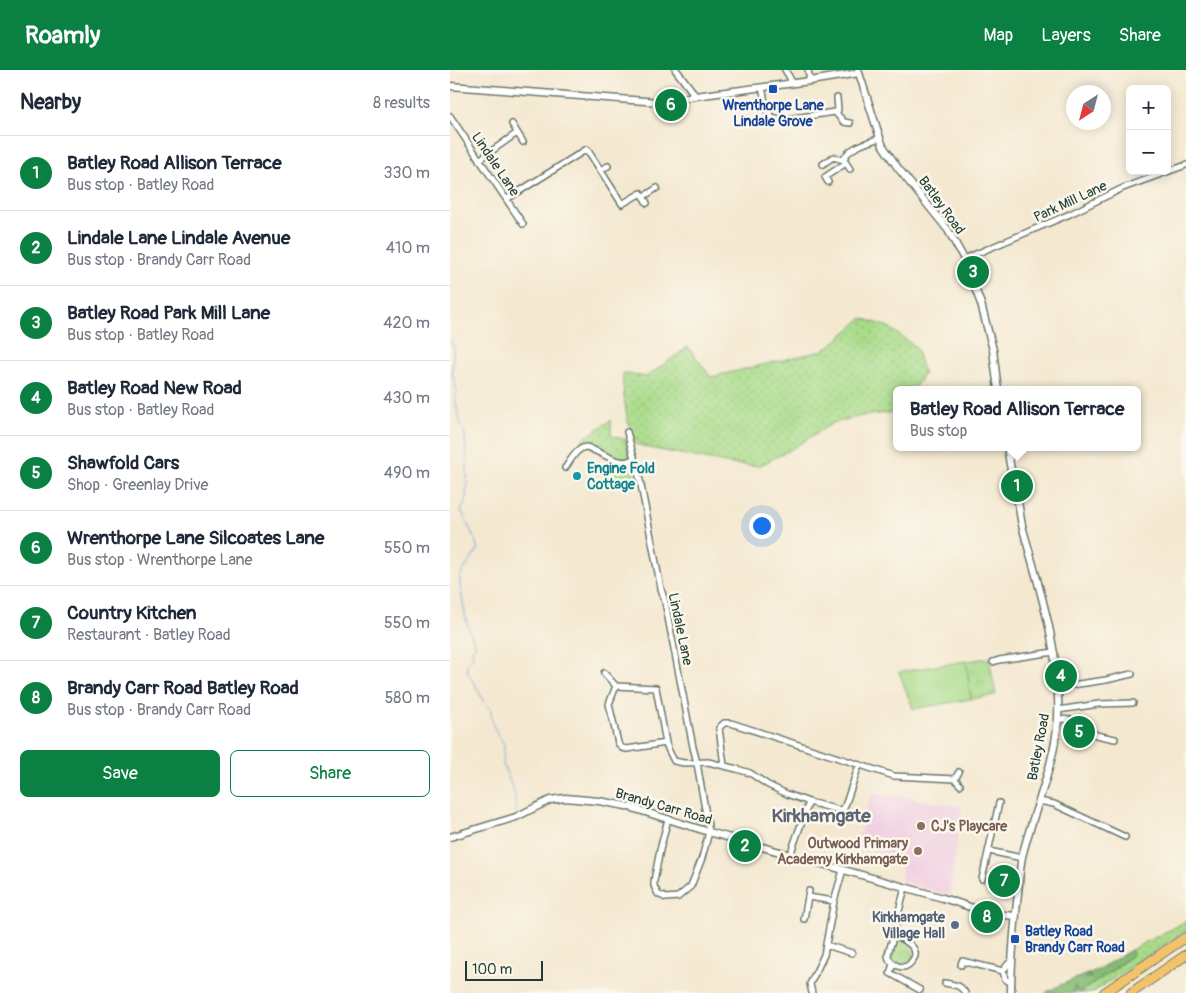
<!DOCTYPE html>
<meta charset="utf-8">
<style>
:root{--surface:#fff;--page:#f6f6f7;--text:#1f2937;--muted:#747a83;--line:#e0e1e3;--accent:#0b8043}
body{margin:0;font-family:Pangolin,sans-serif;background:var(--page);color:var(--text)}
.controls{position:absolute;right:15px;top:15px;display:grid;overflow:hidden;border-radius:8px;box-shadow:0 2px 12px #0003}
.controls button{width:45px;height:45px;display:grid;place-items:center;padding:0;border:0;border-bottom:1px solid var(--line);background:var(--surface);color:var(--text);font:25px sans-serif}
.compass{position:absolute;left:616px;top:15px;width:45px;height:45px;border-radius:50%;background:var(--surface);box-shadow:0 2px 12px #0003;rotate:216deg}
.scale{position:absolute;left:15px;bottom:12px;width:78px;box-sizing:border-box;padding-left:5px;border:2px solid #1f3d34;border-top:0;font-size:14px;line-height:18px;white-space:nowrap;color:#1f3d34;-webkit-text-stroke:4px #fbf7ec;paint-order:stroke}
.you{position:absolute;left:311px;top:455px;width:18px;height:18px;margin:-12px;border:4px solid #fff;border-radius:50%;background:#1a73e8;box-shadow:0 0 0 8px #1a73e833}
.badge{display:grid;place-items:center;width:32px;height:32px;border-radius:50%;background:var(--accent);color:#fff;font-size:16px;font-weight:700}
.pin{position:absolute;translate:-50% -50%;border:2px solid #fff;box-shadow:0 1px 5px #0006}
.popup{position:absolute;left:443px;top:316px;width:248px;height:65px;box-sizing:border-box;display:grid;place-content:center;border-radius:8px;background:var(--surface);filter:drop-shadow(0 1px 4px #0005);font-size:16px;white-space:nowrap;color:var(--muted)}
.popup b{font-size:19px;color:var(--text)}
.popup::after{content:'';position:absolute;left:50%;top:100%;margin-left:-10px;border:10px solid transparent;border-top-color:var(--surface)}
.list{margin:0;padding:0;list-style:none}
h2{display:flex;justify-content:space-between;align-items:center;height:65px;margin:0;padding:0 20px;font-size:21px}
h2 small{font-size:16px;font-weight:400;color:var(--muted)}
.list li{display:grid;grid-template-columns:32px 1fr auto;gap:15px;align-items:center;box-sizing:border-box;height:75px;padding:0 20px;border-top:1px solid var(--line)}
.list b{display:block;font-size:19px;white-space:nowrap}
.list p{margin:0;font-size:16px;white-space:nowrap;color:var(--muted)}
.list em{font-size:16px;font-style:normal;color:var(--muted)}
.actions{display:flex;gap:10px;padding:15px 20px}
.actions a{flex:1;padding:11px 0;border:1px solid var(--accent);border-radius:8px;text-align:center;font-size:18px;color:var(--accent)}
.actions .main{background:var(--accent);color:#fff}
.map{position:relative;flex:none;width:736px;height:923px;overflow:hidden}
header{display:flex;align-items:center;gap:30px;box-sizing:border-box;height:70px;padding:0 25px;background:var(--accent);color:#fff}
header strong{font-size:24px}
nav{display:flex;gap:28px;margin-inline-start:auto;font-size:18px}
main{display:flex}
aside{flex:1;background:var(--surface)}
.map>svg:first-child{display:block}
.built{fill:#f1d0e2}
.grass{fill:url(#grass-dots);stroke:#648c5f}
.forest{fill:url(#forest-firs);stroke:#527c55}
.park{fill:url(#park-crowns);stroke:#648c5f}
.pitch{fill:#a9db8a;stroke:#648c5f}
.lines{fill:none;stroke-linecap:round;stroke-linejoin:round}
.stream{stroke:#73a1db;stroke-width:1}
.minor-casing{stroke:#6a796b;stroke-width:8}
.tertiary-casing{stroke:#6a796b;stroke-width:9}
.motorway-casing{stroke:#6a796b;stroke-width:11}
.minor{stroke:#fff;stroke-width:5}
.tertiary{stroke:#fff;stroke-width:6}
.motorway{stroke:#f2c36a;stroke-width:9}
.transit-dot{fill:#1a4fb4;stroke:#fbf7ec;stroke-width:2}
.culture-dot{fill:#0f9aa8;stroke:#fbf7ec;stroke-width:2}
.education-dot{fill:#8d6e63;stroke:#fbf7ec;stroke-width:2}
.service-dot{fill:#5c6f8a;stroke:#fbf7ec;stroke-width:2}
.labels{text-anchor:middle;stroke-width:5;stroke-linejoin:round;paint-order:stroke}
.transit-label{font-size:14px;font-weight:bold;fill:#164399;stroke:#fbf7ec}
.street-label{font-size:14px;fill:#1f3d34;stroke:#fbf7ec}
.culture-label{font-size:14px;font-weight:bold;fill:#0d838f;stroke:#fbf7ec;text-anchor:start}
.education-label{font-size:14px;font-weight:bold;fill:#785e54;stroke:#fbf7ec;text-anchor:start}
.service-label{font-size:14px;font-weight:bold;fill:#4e5e75;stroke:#fbf7ec;text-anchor:end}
.district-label{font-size:19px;font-weight:bold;fill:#5c6574;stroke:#fbf7ec}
</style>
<header>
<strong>Roamly</strong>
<nav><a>Map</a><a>Layers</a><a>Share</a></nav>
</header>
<main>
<aside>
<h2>Nearby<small>8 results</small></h2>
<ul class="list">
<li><span class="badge">1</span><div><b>Batley Road Allison Terrace</b><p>Bus stop · Batley Road</p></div><em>330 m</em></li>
<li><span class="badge">2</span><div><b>Lindale Lane Lindale Avenue</b><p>Bus stop · Brandy Carr Road</p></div><em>410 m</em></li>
<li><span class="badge">3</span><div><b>Batley Road Park Mill Lane</b><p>Bus stop · Batley Road</p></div><em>420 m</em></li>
<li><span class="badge">4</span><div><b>Batley Road New Road</b><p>Bus stop · Batley Road</p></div><em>430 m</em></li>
<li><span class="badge">5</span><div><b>Shawfold Cars</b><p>Shop · Greenlay Drive</p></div><em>490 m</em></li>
<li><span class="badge">6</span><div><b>Wrenthorpe Lane Silcoates Lane</b><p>Bus stop · Wrenthorpe Lane</p></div><em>550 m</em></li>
<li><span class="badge">7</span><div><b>Country Kitchen</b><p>Restaurant · Batley Road</p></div><em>550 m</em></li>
<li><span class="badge">8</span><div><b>Brandy Carr Road Batley Road</b><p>Bus stop · Brandy Carr Road</p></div><em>580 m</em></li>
</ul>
<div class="actions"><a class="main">Save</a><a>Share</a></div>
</aside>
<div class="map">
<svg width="736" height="923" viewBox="0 0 736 923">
<defs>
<pattern id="grass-dots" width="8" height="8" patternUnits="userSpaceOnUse" patternTransform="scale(1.25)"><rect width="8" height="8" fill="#a9db8a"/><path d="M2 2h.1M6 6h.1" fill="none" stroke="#91bd78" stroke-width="1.8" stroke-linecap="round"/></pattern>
<pattern id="forest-firs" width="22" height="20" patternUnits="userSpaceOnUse" patternTransform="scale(1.25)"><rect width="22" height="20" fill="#86bb76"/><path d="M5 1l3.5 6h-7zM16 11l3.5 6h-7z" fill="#6d9962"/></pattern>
<pattern id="park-crowns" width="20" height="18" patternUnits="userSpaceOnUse" patternTransform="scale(1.25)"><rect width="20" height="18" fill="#a9db8a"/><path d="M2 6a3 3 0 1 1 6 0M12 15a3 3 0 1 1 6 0" fill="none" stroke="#91bd78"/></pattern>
</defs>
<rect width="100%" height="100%" fill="#fbf7ec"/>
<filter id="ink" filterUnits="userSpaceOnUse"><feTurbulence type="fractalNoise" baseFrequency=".02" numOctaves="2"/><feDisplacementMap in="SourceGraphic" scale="10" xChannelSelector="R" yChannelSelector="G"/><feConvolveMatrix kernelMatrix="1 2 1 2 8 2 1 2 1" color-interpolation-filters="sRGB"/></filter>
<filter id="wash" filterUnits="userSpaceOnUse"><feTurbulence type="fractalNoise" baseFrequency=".0096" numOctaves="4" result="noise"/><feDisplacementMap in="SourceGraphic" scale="20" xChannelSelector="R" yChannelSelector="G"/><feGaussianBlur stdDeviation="1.12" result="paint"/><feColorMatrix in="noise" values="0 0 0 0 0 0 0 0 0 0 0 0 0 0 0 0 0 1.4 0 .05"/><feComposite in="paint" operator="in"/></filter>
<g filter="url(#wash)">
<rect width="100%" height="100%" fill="#f4e8d0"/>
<!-- built -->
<path class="built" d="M 421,724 L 450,726 L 512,737 L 499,825 L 451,812 L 453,788 L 407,774 Z"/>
<!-- grass -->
<path class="grass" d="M 412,248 L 439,257 L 466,277 L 474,304 L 463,320 L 447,320 L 447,342 L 412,346 L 383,353 L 365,364 L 340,380 L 309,396 L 281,394 L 204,379 L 186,374 C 177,359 172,321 173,303 L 196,307 L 238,277 L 261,307 L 371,281 L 381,275 Z
M 161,350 L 161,365 L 176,370 L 179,387 L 171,389 L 157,385 L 132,371 L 132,370 Z
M 164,393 L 172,395 L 182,393 L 185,410 L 170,412 L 160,409 Z
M 736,851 L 736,860 L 642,923 L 628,923 C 647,911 666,899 683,884 L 681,880 Z"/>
<!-- forest -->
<path class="forest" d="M 681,880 L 683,884 L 652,908 L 628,923 L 595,923 L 610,915 L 647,900 Z"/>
<!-- park -->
<path class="park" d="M 539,588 L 546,625 L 521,629 L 516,591 Z
M 448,869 L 461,877 C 462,879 463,883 463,885 C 461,896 446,898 441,888 C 439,884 442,877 443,873 Z"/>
<!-- pitch -->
<path class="pitch" d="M 516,591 L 521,629 L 463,639 L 449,602 Z"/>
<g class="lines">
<!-- stream -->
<path class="stream" d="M 0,271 L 4,277 L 2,301 L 7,322 L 5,329 L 10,352 L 12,356
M 14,360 L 15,366 C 16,383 21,428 11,440 L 24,468
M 25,470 L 27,475 L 27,481 L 11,504 L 10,508 L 10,516 L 17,554 L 25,574 L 25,577 L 22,580 L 23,587 L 17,594 L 17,602 L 29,621 L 32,629 L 41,640 C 41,655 46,662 54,674 L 53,694 L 65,725 L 66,741"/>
</g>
</g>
<g filter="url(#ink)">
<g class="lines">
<defs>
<path id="minor" d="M 335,0 L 340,8 L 341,14
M 358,0 L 360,11
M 312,17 L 317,41 L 323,48 L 337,49 L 385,42 L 394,52 L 400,53
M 386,43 L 388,40 L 387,28
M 0,46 L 73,154
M 62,54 L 73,72
M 29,90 L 67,63
M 373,94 L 383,87 L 394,90
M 400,99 L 394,90 C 396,78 419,72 430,68
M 150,100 L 158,96
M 378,112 L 375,107 L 396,93
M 193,127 L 207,118
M 57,129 L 137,79 L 172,134 L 191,123 L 197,133
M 514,189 L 620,144 L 673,118 L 736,95
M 177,362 L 190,410 L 211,519 L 215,532 L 243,677 L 247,693 L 259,762 L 252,788 L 241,816 L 228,827 L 216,828 L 208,824 L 204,816 L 204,811 L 210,780 L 218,749
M 115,398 C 121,390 127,377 137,377 L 165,390 L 174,392 L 182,390 L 184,386
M 543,592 L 549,590 L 604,582
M 154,603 L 166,616
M 608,617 L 656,610 L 682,604
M 608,640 L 649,634 L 683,633
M 608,649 L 622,650 L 634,655 L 646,665 L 665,669
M 216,673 L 177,679 L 172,678 L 168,673 L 159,634 L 166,616 L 206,618 L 216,673 L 218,679 L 224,691 L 234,693 L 258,692 L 287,699 L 300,703 L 318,715 L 337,724 L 359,732 L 389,740 L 394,738 L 396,733 L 409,695
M 274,695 L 269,658 L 274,653 L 281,653 L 444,706 L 505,709
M 509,702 L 505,709 L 510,715
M 589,731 L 604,734 L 675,767
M 539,781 L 572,788
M 340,785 L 359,732
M 532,809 L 549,733
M 358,827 L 384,831
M 354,849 L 359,821
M 443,864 C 452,869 473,878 462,891 C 460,894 456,897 453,897 C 447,897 439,892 438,886 C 438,881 441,875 442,871 C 446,853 450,836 455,818
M 376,875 L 402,883
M 443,894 L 440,903 L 470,920
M 511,895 L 512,891 L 553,901
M 495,913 C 504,915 510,914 515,923
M 561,913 L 555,909 L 553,901 L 558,894 L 562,892
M 362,923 L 360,914 L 374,885 L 384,831 L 393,800"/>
<path id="tertiary" d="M 226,0 L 242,21 L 245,26
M 408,0 L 430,68 L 433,76 L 448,98 L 498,160 L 514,189 L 531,234 L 543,280 L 548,320
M 0,16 L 208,32 L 245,26 L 360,11 L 409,3
M 557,377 C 560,397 564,417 569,437 C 570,444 571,452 573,459 C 590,521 611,583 608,648 C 605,696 583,741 572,787 C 569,802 569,818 567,832 C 564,862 561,893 561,923
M 0,767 L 66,747 L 100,730 L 115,728 L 149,731 L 176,736 L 259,762 L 493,828 L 541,844 L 566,846"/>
<path id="motorway" d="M 654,923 L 736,867
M 681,923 L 736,885"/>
</defs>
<!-- minor casing -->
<use href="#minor" class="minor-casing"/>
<!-- tertiary casing -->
<use href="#tertiary" class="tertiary-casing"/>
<!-- motorway casing -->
<use href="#motorway" class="motorway-casing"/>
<!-- minor -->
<use href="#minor" class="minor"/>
<!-- tertiary -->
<use href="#tertiary" class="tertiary"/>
<!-- motorway -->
<use href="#motorway" class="motorway"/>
</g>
</g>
<!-- markers -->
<g class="transit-dot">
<rect x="318" y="14" width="10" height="10" rx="2.5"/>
<rect x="560" y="864" width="10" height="10" rx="2.5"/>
</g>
<circle class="culture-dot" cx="127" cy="406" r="5"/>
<g class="education-dot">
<circle cx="471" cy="756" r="5"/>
<circle cx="468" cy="781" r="5"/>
</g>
<circle class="service-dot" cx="505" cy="855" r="5"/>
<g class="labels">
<!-- transit labels -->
<g class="transit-label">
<text x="323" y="40">Wrenthorpe Lane<tspan x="323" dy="16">Lindale Grove</tspan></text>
<text x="575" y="866" text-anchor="start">Batley Road<tspan x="575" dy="16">Brandy Carr Road</tspan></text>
</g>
<!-- street labels -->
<g class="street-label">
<text transform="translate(46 94) rotate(56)" y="5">Lindale Lane</text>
<text transform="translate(620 131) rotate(-25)" y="5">Park Mill Lane</text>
<text transform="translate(492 135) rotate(54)" y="5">Batley Road</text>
<text transform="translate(231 559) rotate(78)" y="5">Lindale Lane</text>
<text transform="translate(588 677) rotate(-79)" y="5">Batley Road</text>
<text transform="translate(214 736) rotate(16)" y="5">Brandy Carr Road</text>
</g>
<!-- culture labels -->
<g class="culture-label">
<text x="137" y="403">Engine Fold<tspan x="137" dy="16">Cottage</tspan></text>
</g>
<!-- education labels -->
<g class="education-label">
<text x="481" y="761">CJ's Playcare</text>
<text x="458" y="778" text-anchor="end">Outwood Primary<tspan x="458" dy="16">Academy Kirkhamgate</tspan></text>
</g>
<!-- service labels -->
<g class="service-label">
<text x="495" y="852">Kirkhamgate<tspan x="495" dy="16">Village Hall</tspan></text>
</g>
<!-- district labels -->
<g class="district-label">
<text x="371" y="752">Kirkhamgate</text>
</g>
</g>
</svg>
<div class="controls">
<button>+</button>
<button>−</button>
</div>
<svg class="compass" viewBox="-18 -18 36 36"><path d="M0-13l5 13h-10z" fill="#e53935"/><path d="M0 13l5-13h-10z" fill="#747a83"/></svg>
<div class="scale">100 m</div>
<div class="you"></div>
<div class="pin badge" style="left:567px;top:416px">1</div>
<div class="popup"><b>Batley Road Allison Terrace</b>Bus stop</div>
<div class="pin badge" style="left:295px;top:776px">2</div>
<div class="pin badge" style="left:523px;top:202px">3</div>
<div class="pin badge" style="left:611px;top:606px">4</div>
<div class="pin badge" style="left:629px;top:662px">5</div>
<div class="pin badge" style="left:221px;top:35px">6</div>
<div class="pin badge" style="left:554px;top:811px">7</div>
<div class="pin badge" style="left:537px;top:847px">8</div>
</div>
</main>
